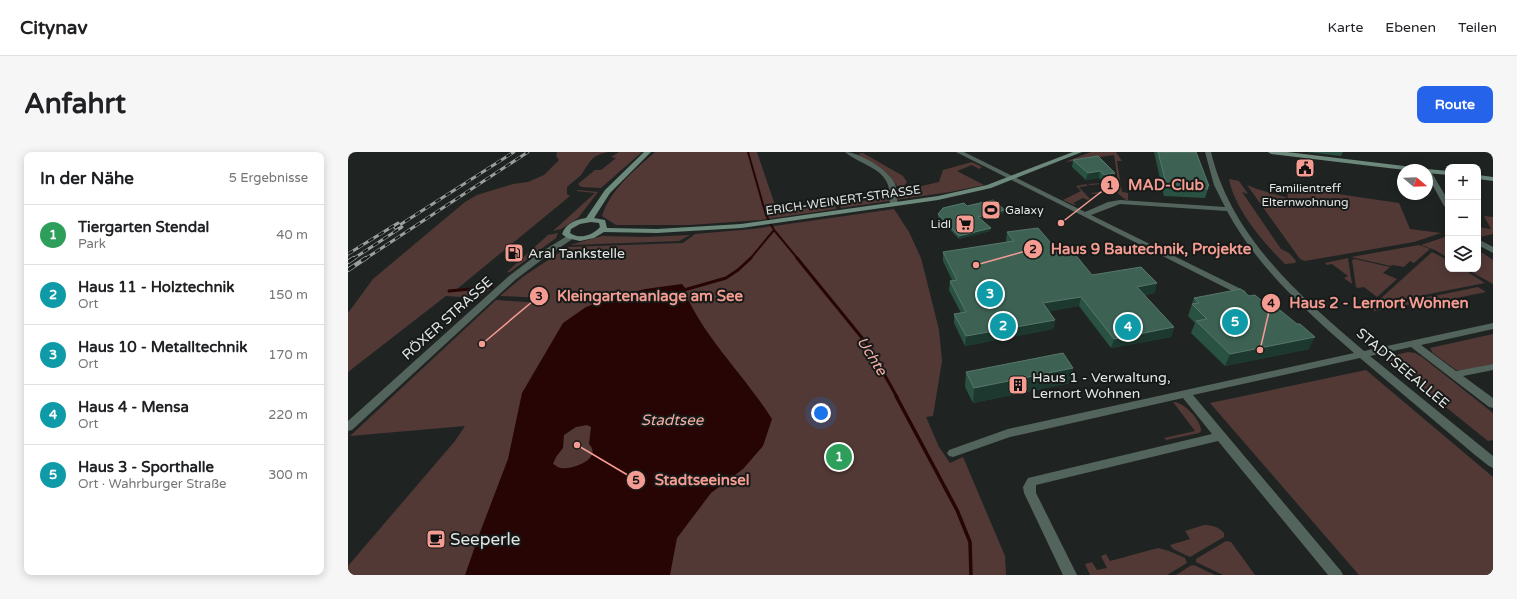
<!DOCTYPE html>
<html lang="de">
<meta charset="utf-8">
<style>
:root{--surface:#fff;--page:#f6f6f6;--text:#202124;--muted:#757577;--line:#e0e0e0;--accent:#2563eb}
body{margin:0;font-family:"Varela Round",sans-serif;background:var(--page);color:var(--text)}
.controls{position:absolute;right:12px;top:12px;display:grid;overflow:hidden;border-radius:8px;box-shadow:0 2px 10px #0003}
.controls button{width:36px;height:36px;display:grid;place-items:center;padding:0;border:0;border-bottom:1px solid var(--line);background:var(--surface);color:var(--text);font:20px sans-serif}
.compass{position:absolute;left:1049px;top:12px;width:36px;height:36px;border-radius:50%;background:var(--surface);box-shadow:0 2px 10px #0003;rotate:109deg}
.you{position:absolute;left:473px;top:261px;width:14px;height:14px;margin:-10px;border:3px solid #fff;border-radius:50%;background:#1a73e8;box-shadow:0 0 0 6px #1a73e833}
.badge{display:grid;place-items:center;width:26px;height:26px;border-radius:50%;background:var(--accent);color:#fff;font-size:13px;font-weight:700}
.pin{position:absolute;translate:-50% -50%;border:2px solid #fff;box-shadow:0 1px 4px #0006}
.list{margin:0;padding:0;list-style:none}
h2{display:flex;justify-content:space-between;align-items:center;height:52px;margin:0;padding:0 16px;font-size:17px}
h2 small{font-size:13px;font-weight:400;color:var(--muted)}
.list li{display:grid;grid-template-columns:26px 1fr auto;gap:12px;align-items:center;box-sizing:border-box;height:60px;padding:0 16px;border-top:1px solid var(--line)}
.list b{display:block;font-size:15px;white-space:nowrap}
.list p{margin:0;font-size:13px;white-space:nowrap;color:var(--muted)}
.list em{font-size:13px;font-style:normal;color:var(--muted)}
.icon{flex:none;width:22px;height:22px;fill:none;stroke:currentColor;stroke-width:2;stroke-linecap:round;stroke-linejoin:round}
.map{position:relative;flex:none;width:1145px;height:423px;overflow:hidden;border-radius:8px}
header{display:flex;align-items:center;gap:24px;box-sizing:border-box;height:56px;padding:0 20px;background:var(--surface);border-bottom:1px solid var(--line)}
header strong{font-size:19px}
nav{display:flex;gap:22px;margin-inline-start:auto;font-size:14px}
.intro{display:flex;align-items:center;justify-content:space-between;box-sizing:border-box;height:96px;padding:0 24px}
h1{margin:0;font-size:28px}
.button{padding:10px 18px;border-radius:8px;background:var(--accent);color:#fff;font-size:14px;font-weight:700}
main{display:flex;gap:24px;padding:0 24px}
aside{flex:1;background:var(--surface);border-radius:8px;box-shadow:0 2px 10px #0003}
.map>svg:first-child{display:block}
.green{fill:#523936}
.water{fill:#260504;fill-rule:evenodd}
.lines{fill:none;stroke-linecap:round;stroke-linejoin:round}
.stream-far2{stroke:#260504;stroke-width:2}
.stream-far1{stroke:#260504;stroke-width:3}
.stream{stroke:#260504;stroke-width:3.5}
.street{fill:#52645c;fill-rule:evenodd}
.secondary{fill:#6c897c;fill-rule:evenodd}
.rail-far1-casing{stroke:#9a9e9c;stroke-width:3}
.rail-casing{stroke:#9a9e9c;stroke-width:4.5}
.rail-far1{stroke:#161a18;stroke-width:2;stroke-dasharray:6;stroke-linecap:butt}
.rail{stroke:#161a18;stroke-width:3;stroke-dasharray:8;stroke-linecap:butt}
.wall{fill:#295243}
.shaded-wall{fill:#1d392f}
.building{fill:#3d6254;stroke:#57776b}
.labels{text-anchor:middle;stroke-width:4;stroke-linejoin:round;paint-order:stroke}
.far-poi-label{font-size:12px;fill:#e3e6e4;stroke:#161a18}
.far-street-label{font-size:12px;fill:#e3e6e4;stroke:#161a18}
.poi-label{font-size:14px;fill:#e3e6e4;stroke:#161a18;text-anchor:start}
.street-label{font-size:14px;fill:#e3e6e4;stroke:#161a18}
.water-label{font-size:15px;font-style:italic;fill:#f5ada4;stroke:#161a18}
.near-poi-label{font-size:17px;fill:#e3e6e4;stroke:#161a18;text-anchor:start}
.leader{fill:none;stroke:#f59c92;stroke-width:1.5}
.callout-dot{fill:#f59c92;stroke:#161a18;stroke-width:1.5}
.mark-label{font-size:12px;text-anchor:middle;font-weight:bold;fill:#111}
.callout-label{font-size:15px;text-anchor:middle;font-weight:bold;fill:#f59c92;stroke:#161a18;stroke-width:4;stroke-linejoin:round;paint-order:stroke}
</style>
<header>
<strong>Citynav</strong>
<nav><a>Karte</a><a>Ebenen</a><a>Teilen</a></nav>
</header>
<div class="intro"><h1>Anfahrt</h1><a class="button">Route</a></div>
<main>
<aside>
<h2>In der Nähe<small>5 Ergebnisse</small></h2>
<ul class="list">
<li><span class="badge" style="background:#2e9e5b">1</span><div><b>Tiergarten Stendal</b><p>Park</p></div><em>40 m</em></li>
<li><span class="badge" style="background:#0f9aa8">2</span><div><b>Haus 11 - Holztechnik</b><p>Ort</p></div><em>150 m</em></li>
<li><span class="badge" style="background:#0f9aa8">3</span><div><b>Haus 10 - Metalltechnik</b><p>Ort</p></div><em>170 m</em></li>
<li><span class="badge" style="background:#0f9aa8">4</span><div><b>Haus 4 - Mensa</b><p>Ort</p></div><em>220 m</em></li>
<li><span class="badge" style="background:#0f9aa8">5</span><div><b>Haus 3 - Sporthalle</b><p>Ort · Wahrburger Straße</p></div><em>300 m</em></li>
</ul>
</aside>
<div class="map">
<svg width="1145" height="423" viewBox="0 0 1145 423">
<rect width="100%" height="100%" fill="#1f2422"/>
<!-- green -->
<path class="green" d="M 209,0 L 261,0 C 243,3 243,9 233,23 C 229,27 223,31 219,35 L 219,42 L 222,44 L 109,137 L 146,133 L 135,143 L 128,146 L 98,144 L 0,220 L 0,161 L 25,127 L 117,50 L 129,43 L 165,32 L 180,30 L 196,23 L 211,8 L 208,4 Z
M 271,0 L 294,0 L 253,36 L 233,35 L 230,32 L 247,18 L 253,18 L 268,6 L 263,5 Z
M 307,0 L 409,0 L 428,56 L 487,51 L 488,57 L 413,68 L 342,73 L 268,73 L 254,64 C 262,38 287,18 307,0 Z
M 743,0 L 768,0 L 774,9 L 769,9 L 774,40 L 780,41 L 780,48 L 778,48 L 768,40 L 744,42 L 743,41 L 767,38 L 763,34 L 759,34 L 756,32 L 742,33 L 740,32 L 770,30 L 766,3 L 717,10 Z
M 515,1 L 555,24 L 559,30 L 555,35 L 549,34 L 540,22 L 510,2 Z
M 624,10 L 634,15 L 631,17 L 624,13 L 609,19 L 636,33 L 602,40 L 547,48 L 549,39 L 553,37 L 552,39 L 591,30 L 595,18 Z
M 881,27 L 891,29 L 900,42 L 894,40 L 933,97 L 941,101 L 948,109 L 947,111 L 937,112 C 915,90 887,58 881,27 Z
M 738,32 L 740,34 L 731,35 L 742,47 L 740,48 L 735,46 L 725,51 L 728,53 L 726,53 L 715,48 L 733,39 L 728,34 Z
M 899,33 L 909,37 L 940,46 L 939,38 L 969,42 L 969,39 L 975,40 L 975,36 L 976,40 L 1051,51 L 1062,77 L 1093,81 L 1066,90 L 957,109 L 952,107 Z
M 230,38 L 250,40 L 230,66 L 213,77 L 205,79 L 247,41 L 228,39 Z
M 541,46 L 541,49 L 493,56 L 491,51 Z
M 546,57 L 561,80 L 573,106 L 591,178 L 594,209 L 585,264 L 578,265 L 591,295 L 602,311 L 615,305 L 657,404 L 658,423 L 0,423 L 0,414 L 107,289 L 117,274 L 2,284 L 148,148 L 191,151 L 195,146 L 152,144 L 176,124 L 220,95 L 335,91 L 347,82 L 405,77 Z
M 1136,64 L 1145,65 L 1145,82 L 1132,85 L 1130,83 L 1130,75 L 1143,77 Z
M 210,81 L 208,86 L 162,120 L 159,120 L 200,83 Z
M 342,83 L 331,89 L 222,93 L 254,84 L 297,85 Z
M 1100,84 L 1100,106 L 1087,98 L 1073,93 Z
M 1071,93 L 1082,97 L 1066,111 L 1062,109 L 1056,115 L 1045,113 L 1043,114 L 1003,105 Z
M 1130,98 L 1145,108 L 1145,132 L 1118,117 L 1130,117 Z
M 1084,100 L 1100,108 L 1100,117 L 1115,117 L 1137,131 L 1035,151 L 1031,148 Z
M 1000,106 L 1004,132 L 996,126 L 1000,124 L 984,112 L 979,113 L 977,111 Z
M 1007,107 L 1042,115 L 1035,121 L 1049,127 L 1029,145 L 1016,135 L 1010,136 L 1008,135 L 1004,108 Z
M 1130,135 L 1138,140 L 1094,149 L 1086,144 Z
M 1084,144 L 1092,149 L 1072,153 L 1069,151 L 1027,159 L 1024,157 Z
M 1145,182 L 1145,212 L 1115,218 L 1108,218 L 1085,201 L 1082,196 Z
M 1060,200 L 1067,201 L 1074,205 L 1145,261 L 1145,288 L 1140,289 L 1038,207 L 1039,205 Z
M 1018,218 L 1145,325 L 1145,423 L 1011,423 L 862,251 Z
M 825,250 C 835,249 854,269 853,279 L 851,281 L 818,288 L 816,286 L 847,279 Z
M 856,373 C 864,373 871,375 876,381 L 876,385 L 842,405 L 825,397 L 822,393 L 842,387 L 837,379 Z
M 878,389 L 883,390 L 907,423 L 875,423 L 848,410 L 848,407 Z
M 810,396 L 821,399 L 837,406 L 839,411 L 819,423 L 742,423 L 737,412 L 744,410 L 749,418 L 759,416 L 753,404 L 758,402 L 762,409 Z
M 846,413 L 867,423 L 828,423 L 842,414 Z"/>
<!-- water -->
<path class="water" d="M 334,132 L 338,137 L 337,141 C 358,188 397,224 424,267 L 415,294 L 395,317 L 363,341 L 329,386 L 322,423 L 117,423 L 131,383 L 160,307 L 174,241 L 215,171 L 238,155 L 260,147 L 297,137 ZM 239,273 L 243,275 L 241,292 C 255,306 225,318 213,316 C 210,316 208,313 205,312 L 208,305 L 215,296 L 216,283 L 228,275 Z"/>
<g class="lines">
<!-- stream-far2 -->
<path class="stream-far2" d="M 400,0 L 418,63 L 426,78 L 450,107
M 402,107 L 426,78"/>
<!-- stream-far1 -->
<path class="stream-far1" d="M 449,106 L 519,192 L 549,245
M 336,138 L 378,126 L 390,118 L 403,106
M 101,139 L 144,135"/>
<!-- stream -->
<path class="stream" d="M 548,244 L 609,358 L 622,390 L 623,423"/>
<!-- street -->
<path class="street" d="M 497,0 C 511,0 541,18 547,32 C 549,37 550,49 549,54 L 546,54 L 542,52 C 541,46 542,39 540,33 C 534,15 509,11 497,0 Z
M 608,0 L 616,0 L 737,60 L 760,50 L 772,48 L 877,55 L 866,33 L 857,0 L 863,0 C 883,84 952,145 1016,199 L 1145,171 L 1145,177 L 1073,193 L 1108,219 L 1145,212 L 1145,218 L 1115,224 L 1145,246 L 1145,256 L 1141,255 L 1063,195 L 1022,204 L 1145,304 L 1145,316 L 1141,314 L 1127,303 L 1012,206 L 845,243 L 993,419 L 995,423 L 980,423 L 870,289 L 688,333 L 688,341 L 729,423 L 715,423 L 676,341 L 675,335 L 680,326 L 864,282 L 835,246 L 662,285 L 605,305 L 601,304 L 599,301 L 601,298 L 660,277 L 1006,201 C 959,160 909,115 879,59 L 772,52 L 743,63 L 897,139 L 898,141 L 897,143 L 894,144 Z
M 1078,18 L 1082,18 L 1100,48 L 1100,56 L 1096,54 L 1079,23 L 1079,18 Z
M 219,84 L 225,84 L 226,86 L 196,106 L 167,128 L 4,278 L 0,279 L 0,269 L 161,124 L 190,102 Z
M 1130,87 L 1145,95 L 1145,101 L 1130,93 Z"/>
<!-- secondary -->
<path class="secondary" d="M 296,0 L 303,0 L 262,41 L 246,66 L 257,68 L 259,76 L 309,77 L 393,72 L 590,44 L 639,33 L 725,0 L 734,0 L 643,36 L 590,48 L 393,76 L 309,81 L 256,80 L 246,86 L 232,89 L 219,86 L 214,82 C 218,71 227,68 238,66 L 257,38 ZM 243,70 L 251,71 L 252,75 C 245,83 232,88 222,81 L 223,77 L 232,72 Z
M 920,0 L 939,0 L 1073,16 L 1076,18 L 1057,18 L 923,2 Z
M 1079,17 L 1100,19 L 1100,23 L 1079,21 L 1079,18 L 1076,18 Z
M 1130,23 L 1145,25 L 1145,29 L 1130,27 Z"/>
<defs>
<path id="rail-far1" d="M 47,76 L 166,0
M 0,102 L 50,71
M 5,107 L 54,75
M 17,107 L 180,0"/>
<path id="rail" d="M 0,110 L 6,106
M 0,118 L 18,106"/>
</defs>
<!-- rail-far1 casing -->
<use href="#rail-far1" class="rail-far1-casing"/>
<!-- rail casing -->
<use href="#rail" class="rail-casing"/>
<!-- rail-far1 -->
<use href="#rail-far1" class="rail-far1"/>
<!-- rail -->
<use href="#rail" class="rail"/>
</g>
<!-- wall -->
<path class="wall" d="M 806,0 L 848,0 L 861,34 L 857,46 L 816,44 Z
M 959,0 L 995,0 L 993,4 Z
M 725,8 L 767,21 L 766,28 L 754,29 L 751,26 L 738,28 L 724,15 Z
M 619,54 L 657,58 L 656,61 L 633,67 L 643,76 L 642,79 L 611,87 L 590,65 L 590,62 Z
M 659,80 L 709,98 L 744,123 L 807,141 L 796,143 L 826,175 L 823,185 L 763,196 L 731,154 L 701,159 L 707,168 L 705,177 L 617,194 L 606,171 L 606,162 L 613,161 L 601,138 L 602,129 L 604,128 L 595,109 L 595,100 L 659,90 L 658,89 Z
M 846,146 L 961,197 L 877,214 L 843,181 L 847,171 L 840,164 Z
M 725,216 L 722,231 L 625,251 L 617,235 L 618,220 Z"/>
<!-- shaded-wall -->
<path class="shaded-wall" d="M 752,19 L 751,26 L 738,28 L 740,21 Z
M 767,21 L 766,28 L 754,29 L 756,23 Z
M 657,58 L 656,61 L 630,67 L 630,65 Z
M 643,76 L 642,79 L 611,87 L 611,84 Z
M 809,131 L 807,141 L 786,144 L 789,135 Z
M 733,145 L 731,154 L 694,161 L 695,151 Z
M 707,168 L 705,177 L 617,194 L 618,184 Z
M 826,175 L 823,185 L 763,196 L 766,187 Z
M 967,185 L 961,197 L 877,214 L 882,202 Z
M 725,216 L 722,231 L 625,251 L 626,236 Z"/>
<!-- building -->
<path class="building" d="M 810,0 L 848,0 L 861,34 L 859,34 L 860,37 L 819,35 Z
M 750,4 L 767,21 L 756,23 L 752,19 L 740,21 L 725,8 Z
M 645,48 L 657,58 L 630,65 L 643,76 L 611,84 L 590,62 L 595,56 L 616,51 L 619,54 Z
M 690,76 L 709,98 L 722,96 L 744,123 L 793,115 L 809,131 L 789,135 L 826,175 L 766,187 L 733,145 L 695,151 L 707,168 L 618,184 L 606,162 L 618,160 L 602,129 L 609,128 L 595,100 L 666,89 L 659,80 Z
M 893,137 L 901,144 L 907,143 L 921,155 L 927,154 L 949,172 L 952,172 L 967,185 L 882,202 L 848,169 L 859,167 L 844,152 L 851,151 L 846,146 Z
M 715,201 L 725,216 L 626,236 L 618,220 Z"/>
<!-- icons -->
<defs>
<symbol id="civic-square" viewBox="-11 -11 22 22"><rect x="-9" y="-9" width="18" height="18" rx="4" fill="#f59c92" stroke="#161a18"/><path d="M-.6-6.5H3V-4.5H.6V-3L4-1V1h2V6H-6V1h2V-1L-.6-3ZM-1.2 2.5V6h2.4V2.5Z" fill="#111"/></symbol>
<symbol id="stadium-square" viewBox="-11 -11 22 22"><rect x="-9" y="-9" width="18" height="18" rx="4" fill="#f59c92" stroke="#161a18"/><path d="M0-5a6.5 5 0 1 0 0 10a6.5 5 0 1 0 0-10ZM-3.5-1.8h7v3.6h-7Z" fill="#111"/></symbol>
<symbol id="supermarket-square" viewBox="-11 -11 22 22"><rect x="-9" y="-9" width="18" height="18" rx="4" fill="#f59c92" stroke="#161a18"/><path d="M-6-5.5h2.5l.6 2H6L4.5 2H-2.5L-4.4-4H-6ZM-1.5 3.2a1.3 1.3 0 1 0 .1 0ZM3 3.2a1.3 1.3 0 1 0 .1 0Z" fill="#111"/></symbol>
<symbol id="fuel-square" viewBox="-11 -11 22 22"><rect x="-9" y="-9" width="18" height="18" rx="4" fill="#f59c92" stroke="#161a18"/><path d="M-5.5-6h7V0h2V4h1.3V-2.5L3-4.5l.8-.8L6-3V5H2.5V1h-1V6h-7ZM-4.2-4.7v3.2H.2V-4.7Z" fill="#111"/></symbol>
<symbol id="building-square" viewBox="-11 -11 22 22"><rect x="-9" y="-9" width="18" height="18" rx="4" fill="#f59c92" stroke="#161a18"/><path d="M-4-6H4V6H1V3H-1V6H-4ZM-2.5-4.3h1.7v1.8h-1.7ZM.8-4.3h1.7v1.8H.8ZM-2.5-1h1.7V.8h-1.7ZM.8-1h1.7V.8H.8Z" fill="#111"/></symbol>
<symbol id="cafe-square" viewBox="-11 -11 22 22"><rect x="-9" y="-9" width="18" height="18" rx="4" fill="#f59c92" stroke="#161a18"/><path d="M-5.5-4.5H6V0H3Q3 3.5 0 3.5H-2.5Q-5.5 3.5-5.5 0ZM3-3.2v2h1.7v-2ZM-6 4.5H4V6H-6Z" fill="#111"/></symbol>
</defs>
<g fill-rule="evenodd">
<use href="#civic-square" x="946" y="5" width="22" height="22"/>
<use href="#stadium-square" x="632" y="47" width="22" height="22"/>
<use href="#supermarket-square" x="606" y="61" width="22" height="22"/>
<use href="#fuel-square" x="155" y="90" width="22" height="22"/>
<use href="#building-square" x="659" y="222" width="22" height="22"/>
<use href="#cafe-square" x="77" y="376" width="22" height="22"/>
</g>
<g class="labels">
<!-- far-poi labels -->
<g class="far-poi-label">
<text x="957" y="40">Familientreff<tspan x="957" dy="14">Elternwohnung</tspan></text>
<text x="657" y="62" text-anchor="start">Galaxy</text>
<text x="603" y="76" text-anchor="end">Lidl</text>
</g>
<!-- far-street labels -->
<g class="far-street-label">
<text transform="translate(495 48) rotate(-8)" y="4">ERICH-WEINERT-STRASSE</text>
</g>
<!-- poi labels -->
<g class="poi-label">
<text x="180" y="106">Aral Tankstelle</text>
<text x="684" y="230">Haus 1 - Verwaltung,<tspan x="684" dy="16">Lernort Wohnen</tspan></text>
</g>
<!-- street labels -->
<g class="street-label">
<text transform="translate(99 166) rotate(-42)" y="5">RÖXER STRASSE</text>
<text transform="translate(1055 216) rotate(40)" y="5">STADTSEEALLEE</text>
</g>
<!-- water labels -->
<g class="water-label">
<text transform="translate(524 204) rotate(58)" y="5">Uchte</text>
<text x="324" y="273">Stadtsee</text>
</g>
<!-- near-poi labels -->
<g class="near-poi-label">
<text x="102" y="393">Seeperle</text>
</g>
</g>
<!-- callouts -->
<path class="leader" d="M713 71L762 33M628 113L685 97M134 192L191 144M912 198L923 151M229 293L288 328"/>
<g class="callout-dot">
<circle cx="713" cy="71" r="4"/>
<circle cx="628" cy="113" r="4"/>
<circle cx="134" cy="192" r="4"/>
<circle cx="912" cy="198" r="4"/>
<circle cx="229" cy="293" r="4"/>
<circle cx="762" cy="33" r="10"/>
<circle cx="685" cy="97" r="10"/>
<circle cx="191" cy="144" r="10"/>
<circle cx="923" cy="151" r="10"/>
<circle cx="288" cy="328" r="10"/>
</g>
<g class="mark-label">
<text x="762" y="37">1</text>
<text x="685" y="101">2</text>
<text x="191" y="148">3</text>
<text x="923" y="155">4</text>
<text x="288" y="332">5</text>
</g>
<g class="callout-label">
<text x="818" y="38">MAD-Club</text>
<text x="803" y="102">Haus 9 Bautechnik, Projekte</text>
<text x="302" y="149">Kleingartenanlage am See</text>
<text x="1031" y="156">Haus 2 - Lernort Wohnen</text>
<text x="354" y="333">Stadtseeinsel</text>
</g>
</svg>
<div class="controls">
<button>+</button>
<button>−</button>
<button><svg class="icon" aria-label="layers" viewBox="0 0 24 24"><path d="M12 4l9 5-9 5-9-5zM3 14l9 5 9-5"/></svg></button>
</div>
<svg class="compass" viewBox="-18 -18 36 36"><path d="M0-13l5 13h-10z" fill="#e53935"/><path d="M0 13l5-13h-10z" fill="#757577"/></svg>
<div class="you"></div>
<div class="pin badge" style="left:491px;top:305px;background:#2e9e5b">1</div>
<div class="pin badge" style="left:655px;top:174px;background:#0f9aa8">2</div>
<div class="pin badge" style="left:642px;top:142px;background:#0f9aa8">3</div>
<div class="pin badge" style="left:780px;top:175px;background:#0f9aa8">4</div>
<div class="pin badge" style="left:887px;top:170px;background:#0f9aa8">5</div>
</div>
</main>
